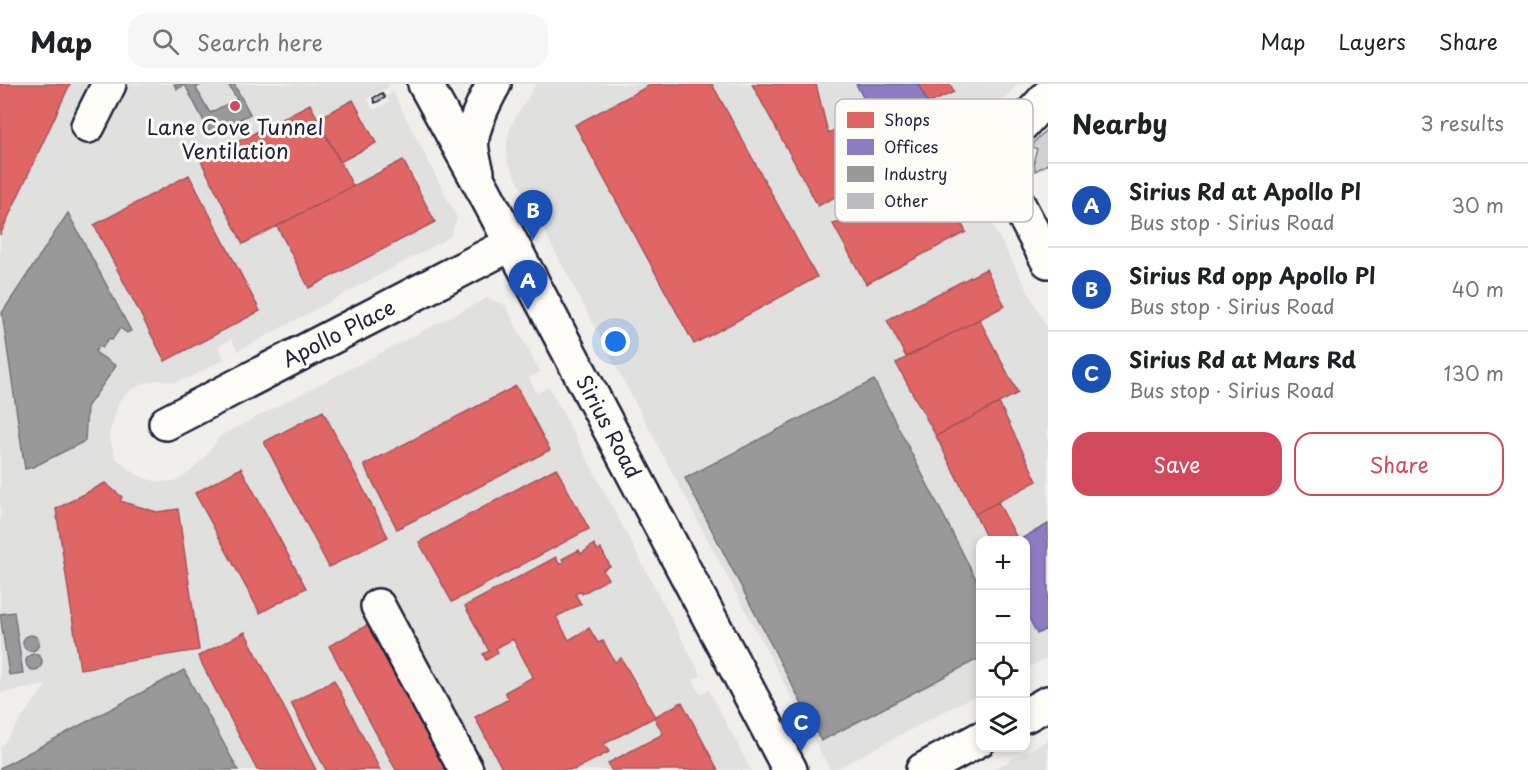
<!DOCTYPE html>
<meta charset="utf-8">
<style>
:root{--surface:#fff;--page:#f6f6f6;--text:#202124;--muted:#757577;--line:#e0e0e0;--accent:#d1495b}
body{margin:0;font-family:"Playpen Sans",sans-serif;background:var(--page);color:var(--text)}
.controls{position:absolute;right:18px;bottom:18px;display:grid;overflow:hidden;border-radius:12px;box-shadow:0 3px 9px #0003}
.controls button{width:54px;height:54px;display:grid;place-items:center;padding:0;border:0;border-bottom:2px solid var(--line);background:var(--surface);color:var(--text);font:30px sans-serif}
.you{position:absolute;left:616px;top:258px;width:21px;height:21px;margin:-15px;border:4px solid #fff;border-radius:50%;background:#1a73e8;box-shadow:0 0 0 9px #1a73e833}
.badge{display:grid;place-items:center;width:39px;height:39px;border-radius:50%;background:var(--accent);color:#fff;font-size:20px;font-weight:700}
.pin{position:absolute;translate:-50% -50px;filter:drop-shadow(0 2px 3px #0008)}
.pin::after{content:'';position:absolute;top:32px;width:21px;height:18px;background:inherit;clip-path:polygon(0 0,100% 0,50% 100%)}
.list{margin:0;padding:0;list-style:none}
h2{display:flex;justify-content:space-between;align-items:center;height:78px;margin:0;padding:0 24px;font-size:26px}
h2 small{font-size:20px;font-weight:400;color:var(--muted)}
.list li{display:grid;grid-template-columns:39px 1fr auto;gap:18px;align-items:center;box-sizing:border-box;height:84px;padding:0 24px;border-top:2px solid var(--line)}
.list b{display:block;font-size:22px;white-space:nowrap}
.list p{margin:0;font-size:20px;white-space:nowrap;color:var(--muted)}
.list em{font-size:20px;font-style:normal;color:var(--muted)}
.actions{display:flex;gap:12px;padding:18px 24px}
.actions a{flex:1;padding:14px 0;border:2px solid var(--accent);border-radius:18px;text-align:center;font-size:21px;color:var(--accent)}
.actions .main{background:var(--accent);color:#fff}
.icon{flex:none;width:33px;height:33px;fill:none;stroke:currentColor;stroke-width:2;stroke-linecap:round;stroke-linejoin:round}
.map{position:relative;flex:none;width:1048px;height:686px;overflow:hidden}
header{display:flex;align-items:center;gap:36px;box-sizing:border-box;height:84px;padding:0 30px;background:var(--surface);border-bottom:2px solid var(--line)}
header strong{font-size:28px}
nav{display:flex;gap:33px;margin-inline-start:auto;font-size:21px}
.search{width:420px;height:54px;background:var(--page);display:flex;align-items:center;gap:15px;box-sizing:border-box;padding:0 21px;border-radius:18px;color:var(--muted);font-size:22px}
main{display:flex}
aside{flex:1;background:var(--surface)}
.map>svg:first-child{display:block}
.built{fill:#e0e0df}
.green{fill:#d2d1d1;stroke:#7a7a86;stroke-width:1.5}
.shops{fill:#e06666;stroke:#a75259;stroke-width:1.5}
.offices{fill:#8e7cc3;stroke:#6e619a;stroke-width:1.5}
.industry{fill:#999;stroke:#75757d;stroke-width:1.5}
.building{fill:#bcbcc0;stroke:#22223b;stroke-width:1.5}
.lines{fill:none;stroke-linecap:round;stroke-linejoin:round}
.minor-casing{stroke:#22223b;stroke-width:38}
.minor{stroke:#fdfcf7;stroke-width:33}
.poi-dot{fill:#d1495b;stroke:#fdfcf7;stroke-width:2}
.labels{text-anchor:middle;stroke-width:6;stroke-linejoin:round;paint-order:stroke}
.poi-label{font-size:21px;fill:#22223b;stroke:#fdfcf7}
.street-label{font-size:21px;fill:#22223b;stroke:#fdfcf7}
.key{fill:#fdfcf7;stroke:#bbbbbf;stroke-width:1.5}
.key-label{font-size:16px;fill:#22223b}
</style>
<header>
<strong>Map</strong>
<div class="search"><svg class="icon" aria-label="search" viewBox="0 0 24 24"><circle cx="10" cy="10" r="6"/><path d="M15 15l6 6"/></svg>Search here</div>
<nav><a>Map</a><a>Layers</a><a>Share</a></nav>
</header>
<main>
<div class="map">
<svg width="1048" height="686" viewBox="0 0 1048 686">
<rect width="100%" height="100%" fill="#f0efec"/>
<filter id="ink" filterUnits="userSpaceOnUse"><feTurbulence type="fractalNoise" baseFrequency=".0167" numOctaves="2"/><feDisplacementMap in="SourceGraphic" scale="12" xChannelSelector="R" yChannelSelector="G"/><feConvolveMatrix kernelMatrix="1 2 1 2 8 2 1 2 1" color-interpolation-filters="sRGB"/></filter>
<g filter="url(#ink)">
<!-- built -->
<path class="built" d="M 0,0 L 389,0 L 390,2 L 367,15 L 374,26 L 389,18 L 387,12 L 393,8 L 457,134 L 450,153 L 238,267 L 231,255 L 218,263 L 224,275 L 191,293 L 176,298 L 157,296 L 142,300 L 131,306 L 119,317 L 109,351 L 115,373 L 130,386 L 143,394 L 160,398 L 174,397 L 190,388 L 205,373 L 220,352 L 487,214 L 505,221 L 540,288 L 529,294 L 537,309 L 549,303 L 701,591 L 693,596 L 700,610 L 709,606 L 751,686 L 0,686 L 0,664 L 46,601 L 0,609 Z
M 536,0 L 1018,0 L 996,23 L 976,56 L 974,106 L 1048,245 L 1048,573 L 1026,585 L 1026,457 L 980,457 L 980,609 L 834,686 L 830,686 L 507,77 L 507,60 L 511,41 Z
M 1048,656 L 1048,686 L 992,686 Z"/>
<!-- green -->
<path class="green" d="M 1048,44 L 1048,80 L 1035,87 L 1034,75 L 1037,65 L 1033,63 L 1035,57 Z"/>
<!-- shops -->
<path class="shops" d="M 0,0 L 70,0 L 0,151 Z
M 652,0 L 712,0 L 817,193 L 694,260 L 575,41 Z
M 752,0 L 816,0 L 828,49 L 841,43 L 856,102 L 818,122 Z
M 918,0 L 950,0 L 954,8 L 928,20 Z
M 353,16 L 376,59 L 340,78 L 317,35 Z
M 310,20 L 353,102 L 243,160 L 201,77 Z
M 403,76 L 435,138 L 309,204 L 277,142 Z
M 189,91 L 260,227 L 165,277 L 94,141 Z
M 916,100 L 929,101 L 938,104 L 946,110 L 954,118 L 951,120 L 966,148 L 866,200 L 833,140 L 892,124 L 910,113 L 905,103 Z
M 986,185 L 1005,222 L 906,273 L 887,236 Z
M 979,235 L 1018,309 L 936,352 L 896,279 Z
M 516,302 L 550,366 L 397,445 L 364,381 Z
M 999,319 L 1037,397 L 975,430 L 936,352 Z
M 323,327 L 388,453 L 329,483 L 264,358 Z
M 241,384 L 306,504 L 260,529 L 195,409 Z
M 556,384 L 589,445 L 452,518 L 419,458 Z
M 105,399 L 122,413 L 120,417 L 157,428 L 178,425 L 199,566 L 80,585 L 56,425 Z
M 998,418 L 1018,456 L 1017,457 L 988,457 L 975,430 Z
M 594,460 L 598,467 L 601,465 L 610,482 L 603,486 L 608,495 L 582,510 L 581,507 L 575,510 L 581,520 L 556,533 L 569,556 L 589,544 L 598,559 L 603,557 L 615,578 L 621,574 L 655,633 L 604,660 L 609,668 L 574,686 L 503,686 L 475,633 L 509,615 L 505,608 L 533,593 L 513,555 L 496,564 L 498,569 L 486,576 L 483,570 L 489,567 L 465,522 L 556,473 L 559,480 L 564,478 L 562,475 L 579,466 L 581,470 Z
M 375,537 L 455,686 L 396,686 L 329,562 Z
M 245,548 L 316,686 L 257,686 L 198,572 Z
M 334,596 L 380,686 L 326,686 L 291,619 Z
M 682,618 L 718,686 L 611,686 L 608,679 L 663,650 L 655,635 L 656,632 Z"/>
<!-- offices -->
<path class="offices" d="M 856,0 L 918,0 L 928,20 L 909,30 L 887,30 L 869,19 L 863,13 Z
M 1048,440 L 1048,544 L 1037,550 L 1026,528 L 1026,457 L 1017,457 Z"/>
<!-- industry -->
<path class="industry" d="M 174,0 L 202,0 L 196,4 L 210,29 L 237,15 L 228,0 L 234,0 L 250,30 L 211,51 L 185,1 L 177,5 Z
M 68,129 L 131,247 L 127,249 L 120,244 L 112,256 L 109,254 L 102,264 L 99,262 L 95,268 L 116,282 L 87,323 L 85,357 L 33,383 L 25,385 L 2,229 Z
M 874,296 L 980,503 L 980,574 L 821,657 L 685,394 Z
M 14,528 L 23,589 L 9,591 L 0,530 Z
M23 559a8 8 0 1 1 16 0a8 8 0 1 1-16 0Z
M26 578a8 8 0 1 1 16 0a8 8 0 1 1-16 0Z
M 184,586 L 238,686 L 0,686 L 0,684 Z"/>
<!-- building -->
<path class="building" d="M 382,9 L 385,14 L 375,19 L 373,14 Z"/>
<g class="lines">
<defs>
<path id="minor" d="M 425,0 L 485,109 L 790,686
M 1048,12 L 1013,50 L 1009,103 L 1048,177
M 88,42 L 109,0
M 477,88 C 474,77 470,65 472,54 C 475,36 485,16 494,0
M 166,339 L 511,160
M 378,522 L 466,686
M 1026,631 L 1048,619
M 923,686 L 980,655"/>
</defs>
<!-- minor casing -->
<use href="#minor" class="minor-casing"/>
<!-- minor -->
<use href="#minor" class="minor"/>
</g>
</g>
<!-- markers -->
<circle class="poi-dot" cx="235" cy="22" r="6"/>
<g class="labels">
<!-- poi labels -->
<g class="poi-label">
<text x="235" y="51">Lane Cove Tunnel<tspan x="235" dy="24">Ventilation</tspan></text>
</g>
<!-- street labels -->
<g class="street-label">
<text transform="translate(339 250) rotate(-27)" y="7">Apollo Place</text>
<text transform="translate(608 343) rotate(62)" y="7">Sirius Road</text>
</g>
</g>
<!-- legend -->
<rect x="835" y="15" width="198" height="123" rx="9" class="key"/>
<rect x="847" y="28" width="27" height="16" fill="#e06666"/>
<rect x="847" y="55" width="27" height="16" fill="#8e7cc3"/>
<rect x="847" y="82" width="27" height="16" fill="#999"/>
<rect x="847" y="109" width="27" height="16" fill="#bcbcc0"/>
<g class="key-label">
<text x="884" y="42">Shops</text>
<text x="884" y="69">Offices</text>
<text x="884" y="96">Industry</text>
<text x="884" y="123">Other</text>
</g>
</svg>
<div class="controls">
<button>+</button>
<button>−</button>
<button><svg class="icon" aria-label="locate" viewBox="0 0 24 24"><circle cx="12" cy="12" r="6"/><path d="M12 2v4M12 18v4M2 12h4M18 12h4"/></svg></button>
<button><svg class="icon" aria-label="layers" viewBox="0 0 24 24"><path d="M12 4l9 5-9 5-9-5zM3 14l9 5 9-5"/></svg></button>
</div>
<div class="you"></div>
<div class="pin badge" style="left:528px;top:226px;background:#1a4fb4">A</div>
<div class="pin badge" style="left:533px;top:156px;background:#1a4fb4">B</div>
<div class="pin badge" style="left:801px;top:668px;background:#1a4fb4">C</div>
</div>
<aside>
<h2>Nearby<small>3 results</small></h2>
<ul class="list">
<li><span class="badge" style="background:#1a4fb4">A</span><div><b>Sirius Rd at Apollo Pl</b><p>Bus stop · Sirius Road</p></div><em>30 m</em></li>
<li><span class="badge" style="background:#1a4fb4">B</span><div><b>Sirius Rd opp Apollo Pl</b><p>Bus stop · Sirius Road</p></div><em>40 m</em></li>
<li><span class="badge" style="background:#1a4fb4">C</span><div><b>Sirius Rd at Mars Rd</b><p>Bus stop · Sirius Road</p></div><em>130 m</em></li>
</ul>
<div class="actions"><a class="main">Save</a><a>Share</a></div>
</aside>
</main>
